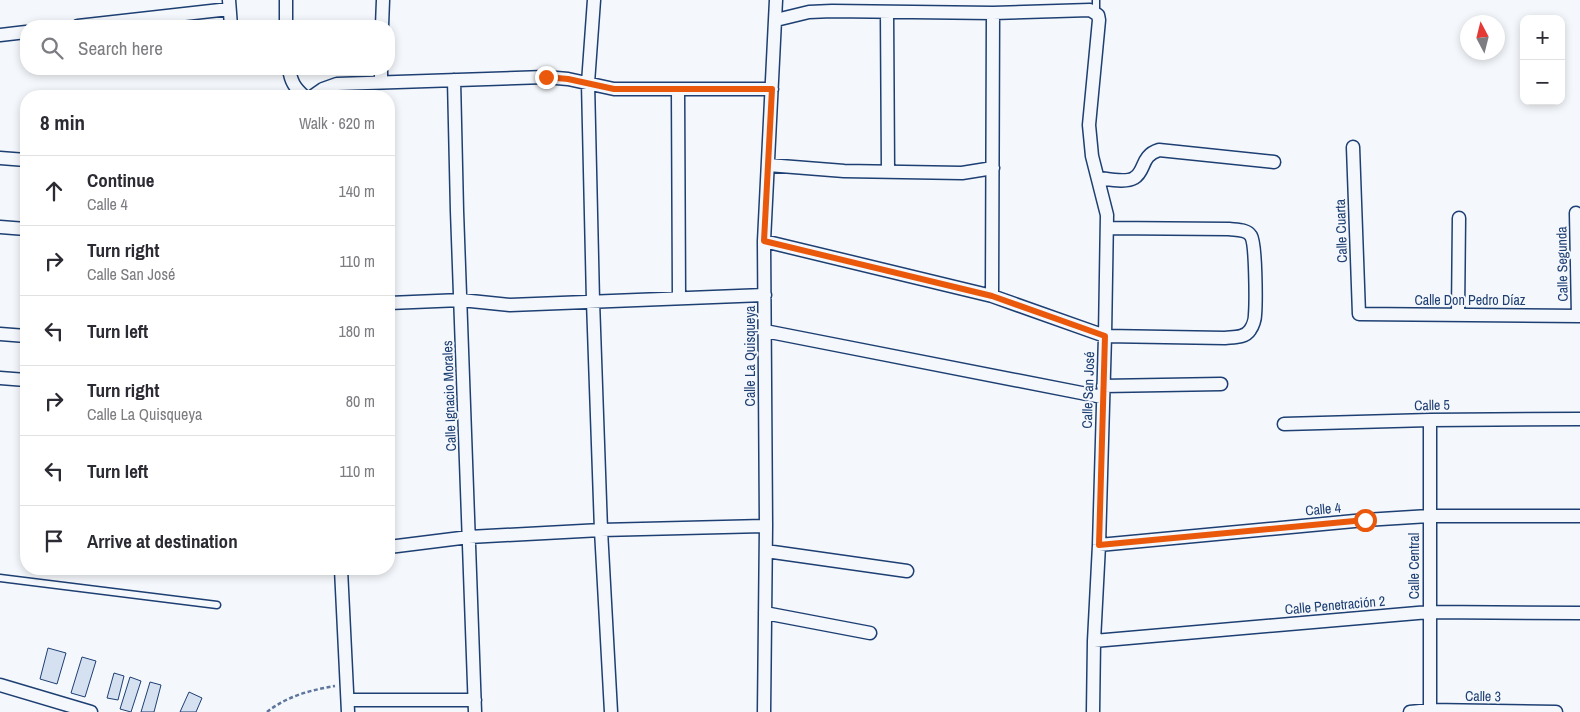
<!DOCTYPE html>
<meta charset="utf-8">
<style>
:root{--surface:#fff;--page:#f7f7f7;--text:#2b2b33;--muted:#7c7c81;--line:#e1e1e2}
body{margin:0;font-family:"Archivo Narrow",sans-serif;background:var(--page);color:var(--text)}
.controls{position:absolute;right:15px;top:15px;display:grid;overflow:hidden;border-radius:10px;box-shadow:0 2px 8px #0003}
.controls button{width:45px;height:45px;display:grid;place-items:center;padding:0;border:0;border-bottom:1px solid var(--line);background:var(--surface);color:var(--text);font:25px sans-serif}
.compass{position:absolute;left:1460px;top:15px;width:45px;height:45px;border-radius:50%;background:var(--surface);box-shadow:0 2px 8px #0003;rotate:353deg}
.stop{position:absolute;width:15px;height:15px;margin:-11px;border:4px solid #ea580c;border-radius:50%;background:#fff}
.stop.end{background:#ea580c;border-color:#fff;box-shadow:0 1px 5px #0008}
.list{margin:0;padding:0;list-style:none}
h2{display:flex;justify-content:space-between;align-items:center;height:65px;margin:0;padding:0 20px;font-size:21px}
h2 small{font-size:16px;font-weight:400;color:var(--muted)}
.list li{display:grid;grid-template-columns:32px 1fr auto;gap:15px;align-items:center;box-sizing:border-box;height:70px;padding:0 20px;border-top:1px solid var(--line)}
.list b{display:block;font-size:19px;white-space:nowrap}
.list p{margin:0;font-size:16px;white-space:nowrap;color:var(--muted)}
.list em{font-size:16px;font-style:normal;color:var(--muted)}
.icon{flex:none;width:28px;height:28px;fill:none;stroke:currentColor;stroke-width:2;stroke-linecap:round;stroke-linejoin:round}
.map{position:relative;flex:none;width:1580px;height:712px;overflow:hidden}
.search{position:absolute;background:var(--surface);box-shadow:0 2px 8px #0003;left:20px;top:20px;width:375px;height:55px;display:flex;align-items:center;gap:12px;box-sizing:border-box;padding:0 18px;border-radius:20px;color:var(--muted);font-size:19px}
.panel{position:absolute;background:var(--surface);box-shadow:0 2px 8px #0003;left:20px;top:90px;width:375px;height:485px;border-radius:20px}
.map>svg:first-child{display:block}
.building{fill:#d5e0f0;stroke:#1d3f73}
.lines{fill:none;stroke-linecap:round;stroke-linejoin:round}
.lane-casing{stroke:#1d3f73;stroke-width:9}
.street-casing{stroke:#1d3f73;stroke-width:15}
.path{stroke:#5e769c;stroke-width:2.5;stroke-dasharray:4 2.5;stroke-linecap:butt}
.lane{stroke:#f4f7fb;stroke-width:6}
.street{stroke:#f4f7fb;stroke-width:12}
.route{stroke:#ea580c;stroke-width:6}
.labels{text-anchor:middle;stroke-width:4;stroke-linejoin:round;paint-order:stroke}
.street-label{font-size:14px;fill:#1d3f73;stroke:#f4f7fb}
</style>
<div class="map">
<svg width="1580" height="712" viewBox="0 0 1580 712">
<rect width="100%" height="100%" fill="#f4f7fb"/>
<!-- building -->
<path class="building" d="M 48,648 L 66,653 L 57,684 L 40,679 Z
M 82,657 L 96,661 L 85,697 L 71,693 Z
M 114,673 L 124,676 L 118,700 L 107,698 Z
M 130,677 L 141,681 L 131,712 L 120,709 Z
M 150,682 L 161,685 L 154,712 L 141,712 Z
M 189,692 L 202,698 L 196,712 L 180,712 Z"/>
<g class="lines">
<defs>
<path id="lane" d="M 1096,12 L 1096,0
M 0,578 L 217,605"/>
<path id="street" d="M 229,0 L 231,26
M 286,0 L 286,26
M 594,0 L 588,83 L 593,301 L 601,530 L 611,712
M 887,12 L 888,171
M 993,13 L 1090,10 L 1098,15 L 1099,20 L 1089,125 L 1092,156 L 1107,215 L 1105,336 L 1099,545 L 1094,641 L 1093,712
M 776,20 L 809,12 L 832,11 L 993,13 L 992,296
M 78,26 L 229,9
M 382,26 L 383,0
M 0,35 L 26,32
M 289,69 C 291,82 295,88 304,96
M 454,80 L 457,211 L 475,712
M 381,82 L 381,69
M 678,90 L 679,298
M 313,96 L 323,89 L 337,84 L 545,77 L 568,79 L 614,89 L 772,89
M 1353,147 L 1359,314 L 1580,316
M 0,158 L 26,160
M 768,165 L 844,171 L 962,173 L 993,168
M 1099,178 C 1108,179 1126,183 1134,178 C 1146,171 1140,156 1159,150 L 1274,162
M 1576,213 L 1578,316
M 0,227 L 26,229
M 764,241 L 992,296 L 1105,336 L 1225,338 C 1234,337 1245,338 1250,330 C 1253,326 1255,319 1255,315 C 1256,303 1256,244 1251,236 C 1247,229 1236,230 1229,229 L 1107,228
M 389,303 L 461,300 L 510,305 L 765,295
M 1458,314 L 1459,218
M 765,331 L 1102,397
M 0,334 L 26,336
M 0,378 L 26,380
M 1103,386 L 1221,384
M 1284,424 L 1430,420 L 1580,419
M 1099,545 L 1365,520 L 1429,516 L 1580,516
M 389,547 L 469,537 L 601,530 L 766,526
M 766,551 L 907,571
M 341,569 L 348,712
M 765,613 L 870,633
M 1094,641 L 1429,612 L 1580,613
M 0,685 L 91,712
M 348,700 L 475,700
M 764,712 L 766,526 L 764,241 L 776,0
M 1410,712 L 1430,710 L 1556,712
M 1430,712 L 1430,420"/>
</defs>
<!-- lane casing -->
<use href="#lane" class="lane-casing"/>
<!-- street casing -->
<use href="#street" class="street-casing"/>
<!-- path -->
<path class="path" d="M 267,712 C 287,696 311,690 335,686"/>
<!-- lane -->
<use href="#lane" class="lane"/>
<!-- street -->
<use href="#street" class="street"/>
</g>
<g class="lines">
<!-- route -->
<path class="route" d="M 546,77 L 568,79 L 614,89 L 772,89 L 764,241 L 992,296 L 1105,336 L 1099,545 L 1365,520"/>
</g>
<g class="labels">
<!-- street labels -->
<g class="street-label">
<text transform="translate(1341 231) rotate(-92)" y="5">Calle Cuarta</text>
<text transform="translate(1562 264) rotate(-91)" y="5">Calle Segunda</text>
<text x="1470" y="305">Calle Don Pedro Díaz</text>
<text transform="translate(750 356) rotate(-90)" y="5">Calle La Quisqueya</text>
<text transform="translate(1088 390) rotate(-88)" y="5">Calle San José</text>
<text transform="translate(449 396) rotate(-92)" y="5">Calle Ignacio Morales</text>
<text transform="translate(1432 405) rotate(-1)" y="5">Calle 5</text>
<text transform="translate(1323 509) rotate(-5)" y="5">Calle 4</text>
<text transform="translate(1414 566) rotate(-90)" y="5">Calle Central</text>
<text transform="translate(1335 605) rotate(-5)" y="5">Calle Penetración 2</text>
<text transform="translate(1483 696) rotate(1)" y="5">Calle 3</text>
</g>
</g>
</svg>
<div class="controls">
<button>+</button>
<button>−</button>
</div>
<svg class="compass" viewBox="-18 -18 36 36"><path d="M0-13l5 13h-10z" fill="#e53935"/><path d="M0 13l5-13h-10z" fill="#7c7c81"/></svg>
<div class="stop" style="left:1365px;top:520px"></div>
<div class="stop end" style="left:546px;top:77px"></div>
<div class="search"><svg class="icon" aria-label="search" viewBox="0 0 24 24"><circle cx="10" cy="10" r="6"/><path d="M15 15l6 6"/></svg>Search here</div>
<section class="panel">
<h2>8 min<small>Walk · 620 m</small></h2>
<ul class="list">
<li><svg class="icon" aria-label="ahead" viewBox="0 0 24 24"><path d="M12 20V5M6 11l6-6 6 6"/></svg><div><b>Continue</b><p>Calle 4</p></div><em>140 m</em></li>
<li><svg class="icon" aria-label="right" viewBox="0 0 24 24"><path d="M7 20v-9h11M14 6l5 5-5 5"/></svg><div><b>Turn right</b><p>Calle San José</p></div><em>110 m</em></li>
<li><svg class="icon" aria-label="left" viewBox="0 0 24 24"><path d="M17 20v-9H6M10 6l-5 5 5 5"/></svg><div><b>Turn left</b></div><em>180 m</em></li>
<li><svg class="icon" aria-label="right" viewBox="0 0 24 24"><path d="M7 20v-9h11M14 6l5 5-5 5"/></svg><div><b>Turn right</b><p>Calle La Quisqueya</p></div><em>80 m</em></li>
<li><svg class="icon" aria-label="left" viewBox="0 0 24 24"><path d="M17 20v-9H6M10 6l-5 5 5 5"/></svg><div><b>Turn left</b></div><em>110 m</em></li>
<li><svg class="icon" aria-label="arrive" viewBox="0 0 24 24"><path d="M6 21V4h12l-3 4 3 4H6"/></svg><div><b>Arrive at destination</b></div></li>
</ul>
</section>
</div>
